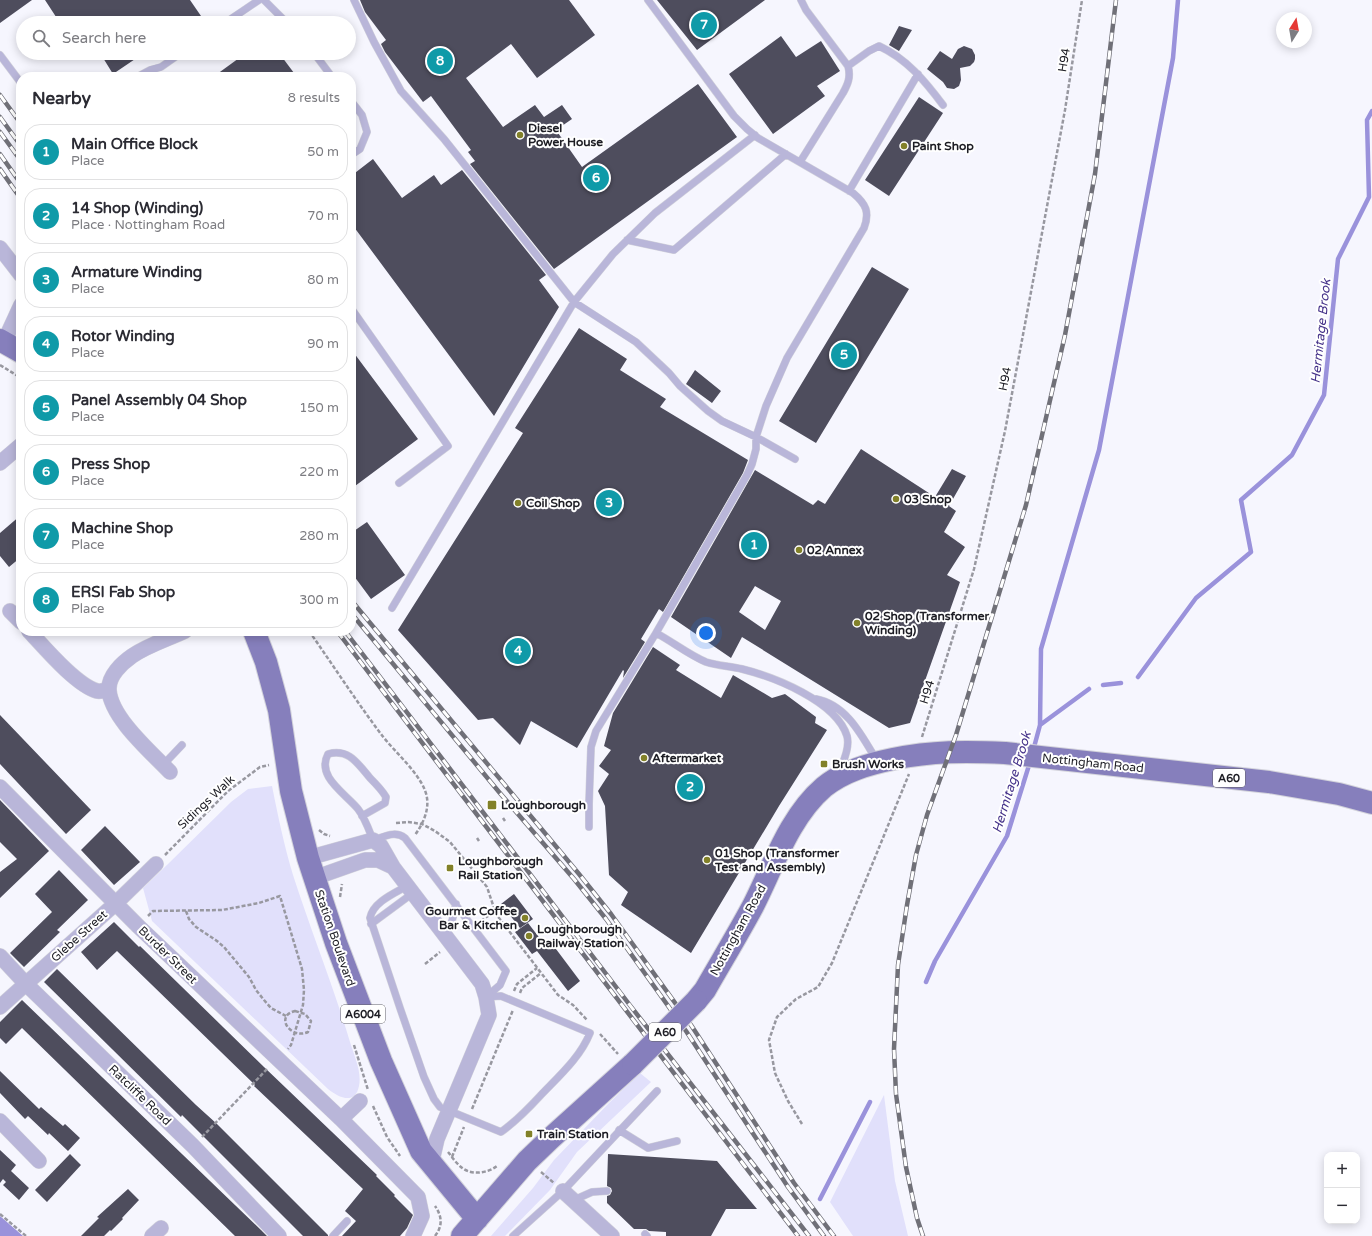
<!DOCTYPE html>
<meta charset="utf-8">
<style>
:root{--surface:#fff;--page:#f7f7f7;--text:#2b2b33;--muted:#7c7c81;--line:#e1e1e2;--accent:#db2777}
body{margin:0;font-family:"Varela Round",sans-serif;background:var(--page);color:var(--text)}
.controls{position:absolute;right:12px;bottom:12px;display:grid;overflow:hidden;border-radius:8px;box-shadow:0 2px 10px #0003}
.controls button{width:36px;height:36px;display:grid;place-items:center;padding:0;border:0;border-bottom:1px solid var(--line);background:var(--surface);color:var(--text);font:20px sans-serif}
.compass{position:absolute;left:1276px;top:12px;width:36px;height:36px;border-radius:50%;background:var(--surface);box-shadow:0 2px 10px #0003;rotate:11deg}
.you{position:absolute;left:706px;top:633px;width:14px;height:14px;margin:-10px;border:3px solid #fff;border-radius:50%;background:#1a73e8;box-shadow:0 0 0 6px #1a73e833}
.badge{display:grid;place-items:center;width:26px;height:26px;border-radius:50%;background:var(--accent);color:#fff;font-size:13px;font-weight:700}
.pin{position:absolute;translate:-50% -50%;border:2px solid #fff;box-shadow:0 1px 4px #0006}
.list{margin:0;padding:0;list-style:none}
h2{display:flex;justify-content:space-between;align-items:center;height:52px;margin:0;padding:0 16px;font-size:17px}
h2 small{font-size:13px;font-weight:400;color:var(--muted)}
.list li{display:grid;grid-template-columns:26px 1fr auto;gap:12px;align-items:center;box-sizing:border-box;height:56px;margin:0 8px 8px;padding:0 8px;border:1px solid var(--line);border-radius:16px}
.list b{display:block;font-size:15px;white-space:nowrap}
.list p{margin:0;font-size:13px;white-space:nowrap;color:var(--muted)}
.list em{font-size:13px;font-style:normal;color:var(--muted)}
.icon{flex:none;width:22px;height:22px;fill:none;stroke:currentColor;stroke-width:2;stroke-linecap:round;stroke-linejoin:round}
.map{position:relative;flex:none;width:1372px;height:1236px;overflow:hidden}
.search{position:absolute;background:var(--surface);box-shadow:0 2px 10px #0003;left:16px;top:16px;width:340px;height:44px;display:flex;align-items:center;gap:10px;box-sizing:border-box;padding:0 14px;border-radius:22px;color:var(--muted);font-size:15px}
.panel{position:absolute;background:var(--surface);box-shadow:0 2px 10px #0003;left:16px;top:72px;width:340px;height:564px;border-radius:16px}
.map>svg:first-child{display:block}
.green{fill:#e1e0fb}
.water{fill:#9a92db}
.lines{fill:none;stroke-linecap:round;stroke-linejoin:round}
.stream{stroke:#9a92db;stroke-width:4.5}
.building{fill:#4e4d5d;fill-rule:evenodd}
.service-casing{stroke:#d3d3db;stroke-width:8}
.minor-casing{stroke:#d3d3db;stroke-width:16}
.primary-casing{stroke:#d3d3db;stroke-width:24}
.path{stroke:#9898a0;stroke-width:2.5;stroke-dasharray:4 2;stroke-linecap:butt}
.service{stroke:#b9b6d9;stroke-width:7}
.minor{stroke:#b9b6d9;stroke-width:15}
.primary{stroke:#867fbc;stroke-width:22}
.rail-casing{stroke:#707078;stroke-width:4.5}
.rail{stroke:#fff;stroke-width:3;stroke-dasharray:9;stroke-linecap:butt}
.primary-bridge-casing{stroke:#d3d3db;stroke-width:24;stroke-linecap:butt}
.primary-bridge{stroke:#867fbc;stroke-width:22}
.poi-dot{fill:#828129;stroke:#fff;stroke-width:1.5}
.labels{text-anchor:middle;stroke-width:4;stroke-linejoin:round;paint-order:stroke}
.shield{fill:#fff;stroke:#616166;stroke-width:1}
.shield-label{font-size:11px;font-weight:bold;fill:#1d1d24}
.street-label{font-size:12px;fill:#1d1d24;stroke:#fff}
.poi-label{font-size:12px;font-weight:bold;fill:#1d1d24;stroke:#fff;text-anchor:start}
.water-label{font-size:13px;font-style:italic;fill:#46338a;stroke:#fff}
</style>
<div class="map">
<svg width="1372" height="1236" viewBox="0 0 1372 1236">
<rect width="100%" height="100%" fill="#f6f6fe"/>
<!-- green -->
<path class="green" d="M 272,786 C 278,816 284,845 293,875 C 311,931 333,985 350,1042 C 354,1055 362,1072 359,1086 C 355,1106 338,1097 328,1089 L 152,921 L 143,888 L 168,864 L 231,802 L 248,789 Z
M 640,1073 L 651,1082 L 577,1152 L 550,1190 L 505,1236 L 491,1236 L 533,1188 L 554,1160 L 609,1103 Z
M 884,1095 L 895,1181 L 908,1236 L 853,1236 L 830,1202 Z"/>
<!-- water -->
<path class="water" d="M 0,1216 L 23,1236 L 0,1236 Z"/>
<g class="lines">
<!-- stream -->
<path class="stream" d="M 1138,677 L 1196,598 L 1251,552 L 1241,500 L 1292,455 L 1324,395 L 1338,259 L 1369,197 L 1367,120 L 1372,111
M 1103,685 L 1121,683
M 1040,725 L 1041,649 L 1099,450 L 1173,58 L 1178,0
M 1033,751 L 1040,725 L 1089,689
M 926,982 L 935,961 L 1007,836 L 1030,762
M 820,1199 L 870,1102"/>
</g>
<!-- building -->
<path class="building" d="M 0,0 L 32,0 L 0,23 Z
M 45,0 L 190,0 L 201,16 L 190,23 L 60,23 Z
M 360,0 L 569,0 L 595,35 L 537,78 L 511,44 L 466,78 L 503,127 L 535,105 L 544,117 L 562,105 L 572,119 L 556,130 L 582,167 L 698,84 L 737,137 L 554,269 L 470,164 L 475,161 L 468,152 L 471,150 L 431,96 L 423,102 L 385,52 L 381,44 L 386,40 L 365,12 Z
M 657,0 L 765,0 L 697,50 Z
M 899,26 L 912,30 L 899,51 L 889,45 Z
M 781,36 L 796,57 L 821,41 L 840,71 L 817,86 L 825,96 L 773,134 L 729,74 Z
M 964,46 L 972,49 L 975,55 L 975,59 L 974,62 L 970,66 L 960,68 L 961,80 L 959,86 L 954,89 L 947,88 L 943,82 L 927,69 L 940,51 L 952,59 L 958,49 Z
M 100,53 L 144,53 L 113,74 Z
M 246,53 L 279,53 L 297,77 L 213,77 Z
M 919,97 L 943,113 L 889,196 L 865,180 Z
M 373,159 L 402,198 L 434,175 L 441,185 L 462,170 L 546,275 L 539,280 L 559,307 L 494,416 L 351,223 L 351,176 Z
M 872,267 L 909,289 L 816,443 L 779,421 Z
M 579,328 L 627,359 L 620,370 L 666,399 L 660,407 L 748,460 L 743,473 L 663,612 L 659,609 L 641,639 L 645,642 L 623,678 L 624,671 L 623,670 L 577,748 L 531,721 L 520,745 L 493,718 L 478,720 L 398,630 L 523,433 L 515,428 Z
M 351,349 L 418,439 L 351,489 Z
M 695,370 L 721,391 L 712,403 L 686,384 Z
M 861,449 L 935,497 L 952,469 L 966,476 L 949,506 L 956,511 L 944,532 L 965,547 L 947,575 L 960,582 L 910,723 L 889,728 L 742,637 L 731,658 L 671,617 L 755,470 L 813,505 L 818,500 L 825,504 ZM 755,586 L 781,601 L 765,630 L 739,612 Z
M 21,515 L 21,557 L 9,567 L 0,556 L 0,533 Z
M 367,522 L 405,575 L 371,599 L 351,572 L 351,533 Z
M 653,647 L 680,665 L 676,670 L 721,698 L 733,675 L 772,698 L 785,694 L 816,717 L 815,723 L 827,730 L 779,806 L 691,953 L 621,905 L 628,892 L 609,875 L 605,806 L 598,791 L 609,774 L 599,766 L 611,750 L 604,746 L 613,713 Z
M 0,715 L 91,810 L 66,834 L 0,764 Z
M 0,800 L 49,851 L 0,898 L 0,872 L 17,859 L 0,842 Z
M 105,826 L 140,862 L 114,885 L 81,850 Z
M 59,870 L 88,900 L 57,930 L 60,932 L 24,967 L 10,953 L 52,912 L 35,894 Z
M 514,894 L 533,919 L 520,928 L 501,904 Z
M 114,922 L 139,947 L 140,946 L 264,1067 L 377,1175 L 376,1176 L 395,1195 L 394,1196 L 413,1215 L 407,1228 L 400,1236 L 342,1236 L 356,1221 L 345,1211 L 363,1189 L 254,1086 L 255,1085 L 117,951 L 97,970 L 81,952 Z
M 528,923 L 545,945 L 550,941 L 580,981 L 568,991 L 537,951 L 532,954 L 515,932 Z
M 57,969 L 196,1105 L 217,1124 L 328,1235 L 328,1236 L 303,1236 L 182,1115 L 181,1117 L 44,982 Z
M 22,1000 L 261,1230 L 267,1236 L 235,1236 L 22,1028 L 6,1044 L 0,1038 L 0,1022 Z
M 0,1071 L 39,1109 L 41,1107 L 63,1126 L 65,1124 L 80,1138 L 68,1151 L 49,1133 L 48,1135 L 28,1116 L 25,1119 L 0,1093 Z
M 0,1150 L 16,1165 L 11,1171 L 29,1188 L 19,1200 L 3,1185 L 6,1182 L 3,1179 L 0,1183 Z
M 70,1154 L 81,1165 L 47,1202 L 35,1190 Z
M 608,1154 L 717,1161 L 757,1209 L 726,1209 L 711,1236 L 666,1236 L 666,1232 L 649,1231 L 646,1229 L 634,1229 L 607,1203 L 607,1196 L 610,1195 L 612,1191 L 611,1188 L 607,1186 Z
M 128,1189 L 139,1200 L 122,1218 L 123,1219 L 111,1231 L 110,1230 L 104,1236 L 81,1236 L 99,1218 L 97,1217 Z"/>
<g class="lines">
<defs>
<path id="service" d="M 264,0 L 287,23
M 354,0 L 374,42 L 401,91 L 444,139 L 574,302 L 636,342 L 669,373 L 680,386 L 708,411 L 722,421 L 756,437 L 795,459
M 225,23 L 259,0
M 314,53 L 332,77
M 0,55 L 21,83
M 848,66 L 869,51 L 879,46 C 907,59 925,81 943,105
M 137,77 L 150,70 L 161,67 L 181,53
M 351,101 L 362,115 L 367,132 L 360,149 L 351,155
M 800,162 L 843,93 C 848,84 851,77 848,66 L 806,10 L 801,0
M 849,191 L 918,74
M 627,240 L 674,250 L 786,154
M 351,308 L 448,446 L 399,483
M 392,608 L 574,302 L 613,254 L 655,213 L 755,135
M 656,633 C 673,642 689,655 706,662 C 718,666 730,666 742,669 C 774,677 836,701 847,736 C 850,747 844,761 839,771
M 816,699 C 847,705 862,736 877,761
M 163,765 L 182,745
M 362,816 L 385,803 L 386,797 C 382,790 376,784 370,778 C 358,764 349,748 328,754 C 316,777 345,793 358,809 C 365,818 369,830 373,840 C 384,837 395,830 405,838 L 506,971 L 500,985 L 486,997
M 589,827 L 589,804 L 591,747 L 596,731 L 656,633 L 747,475 L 752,464 L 756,449 L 756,437 L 766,406 L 787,358 L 864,228 C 870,212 866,204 853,193 L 758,138 L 747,129 L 734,116 L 648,0
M 407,886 C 395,893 373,902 370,918 L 400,1008 L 424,1077 L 434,1099 L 440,1107 L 501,1132 C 515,1122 528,1109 540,1096 C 558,1077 580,1058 590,1033 L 501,996 L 486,997
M 371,924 L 413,893
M 444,933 L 452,921 L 456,904
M 619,1130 L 648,1148 L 677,1141
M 574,1200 L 592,1192 L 607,1191
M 645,1234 L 647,1236
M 333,1236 L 347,1221
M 513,1236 L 563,1191 L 657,1091"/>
<path id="minor" d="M 0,248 L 21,275
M 4,342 L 21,305
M 0,463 L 21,445
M 10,611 L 21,622
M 29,631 C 44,647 76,685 97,691 C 101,692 105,690 109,689
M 170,772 C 151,752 111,718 109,690 C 108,676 122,663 132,656 C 148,645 168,639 185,631
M 0,787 L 138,926 L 341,1119 L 418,1197 L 422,1216 L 413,1236
M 308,858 L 373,840 L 381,846 L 393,867 L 482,984 L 486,997 L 489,1015 L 437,1139 L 431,1165
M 314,878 L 365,860 L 378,860 L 393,867
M 0,956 L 26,984 L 193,1146 L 279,1236
M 0,1007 L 115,904 L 156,864
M 341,1119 L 360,1101
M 0,1121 L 39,1161
M 563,1191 L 612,1236
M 152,1236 L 161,1228"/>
<path id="primary" d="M 0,340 L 21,352
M 254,631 L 266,662 L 279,710 L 291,791 L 308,858 L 336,943 L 381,1061 L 421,1151 L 477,1219
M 696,1001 L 705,990 C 721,962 738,934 753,906 C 773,867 789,817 824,787 C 844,771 869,764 893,759 C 933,751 965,751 1005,753 L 1269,782 L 1339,794 L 1372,803
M 462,1236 L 527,1161 L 551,1138 L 633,1064"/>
</defs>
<!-- service casing -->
<use href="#service" class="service-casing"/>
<!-- minor casing -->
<use href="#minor" class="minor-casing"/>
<!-- primary casing -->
<use href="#primary" class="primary-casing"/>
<!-- path -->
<path class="path" d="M 0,365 L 21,378
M 309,631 C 333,665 356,701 381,734 C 394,752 424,776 427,798 C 429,812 422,825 415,835
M 922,737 L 974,569 L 1005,431 L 1065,110 L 1082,0
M 503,818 L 505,821
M 396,823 L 408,822 L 422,824 L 435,831 L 450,842 L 487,887 L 496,914 L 558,995 L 573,1005 L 587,1020
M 319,830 L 324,834 L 330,836
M 477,838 L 479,841
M 165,855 L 228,791 L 260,767 L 269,765
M 340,897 L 342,884
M 186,911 L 189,919 L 196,927 L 217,941 L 224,947 L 249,977 L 256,990 L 264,1000 L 271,1008 L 286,1016
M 148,916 L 153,911 L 222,910 L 259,903 L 280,896 L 302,969 L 304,990 L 303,1005 L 291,1045 L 288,1049
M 481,921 L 499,908
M 425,964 L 440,952
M 514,991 L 517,984 L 537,968
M 520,993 L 522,988 L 541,973
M 295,1011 L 305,1014 L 311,1021 L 308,1032 C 291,1040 274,1016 295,1011 Z
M 600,1034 L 618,1054
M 354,1045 L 368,1090
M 373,1106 L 387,1137 L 400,1156
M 472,1109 L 513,1010
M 802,1124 L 788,1101 L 775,1073 L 769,1040 L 777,1017 L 796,999 L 818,987 L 832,963 L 909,774
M 202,1137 L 268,1068
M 448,1152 C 452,1157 456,1163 461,1167 C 471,1176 488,1173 497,1166
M 452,1157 L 464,1127
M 541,1172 L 554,1183
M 0,1214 L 26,1236
M 435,1236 C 443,1226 442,1216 435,1206"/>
<!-- service -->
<use href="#service" class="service"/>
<!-- minor -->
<use href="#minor" class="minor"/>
<!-- primary -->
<use href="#primary" class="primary"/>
<defs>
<path id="rail" d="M 0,95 L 21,124
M 0,117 L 21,146
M 0,132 L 21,161
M 0,154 L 21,184
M 0,169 L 21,199
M 351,600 L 579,874 L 611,914 L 691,1025 L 794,1183 L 834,1236
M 351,613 L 499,792 L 574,879 L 606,919 L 686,1031 L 788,1187 L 824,1236
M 337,631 L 798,1236
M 345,631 L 629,1004 L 809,1236
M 923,1236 L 917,1218 L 906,1167 L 896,1094 L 894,1049 L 898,965 L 907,905 L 916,855 L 927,815 L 956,735 L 1026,505 L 1065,335 L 1095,174 L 1116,0"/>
</defs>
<!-- rail casing -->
<use href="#rail" class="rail-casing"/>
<!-- rail -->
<use href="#rail" class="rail"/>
<defs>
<path id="primary-bridge" d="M 633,1064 L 696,1001"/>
</defs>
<!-- primary-bridge casing -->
<use href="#primary-bridge" class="primary-bridge-casing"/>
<!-- primary-bridge -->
<use href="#primary-bridge" class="primary-bridge"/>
</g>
<!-- markers -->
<g class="poi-dot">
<circle cx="520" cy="135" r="4"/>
<circle cx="904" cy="146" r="4"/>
<circle cx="896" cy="499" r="4"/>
<circle cx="518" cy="503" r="4"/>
<circle cx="799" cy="550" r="4"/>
<circle cx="857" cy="623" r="4"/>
<circle cx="644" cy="758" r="4"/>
<rect x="820" y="760" width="8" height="8" rx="2"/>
<rect x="487" y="800" width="10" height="10" rx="2"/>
<circle cx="707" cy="860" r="4"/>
<rect x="446" y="864" width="8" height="8" rx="2"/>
<circle cx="525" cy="918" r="4"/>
<circle cx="529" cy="936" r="4"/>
<rect x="525" y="1130" width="8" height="8" rx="2"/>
</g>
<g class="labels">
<!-- shield labels -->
<g class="shield">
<rect x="1213" y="769" width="32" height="18" rx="3"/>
<rect x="341" y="1005" width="44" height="18" rx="3"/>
<rect x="649" y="1023" width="32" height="18" rx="3"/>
</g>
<g class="shield-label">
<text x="1229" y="782">A60</text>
<text x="363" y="1018">A6004</text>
<text x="665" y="1036">A60</text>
</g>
<!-- street labels -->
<g class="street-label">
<text transform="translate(1064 60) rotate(-81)" y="4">H94</text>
<text transform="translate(1005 379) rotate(-79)" y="4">H94</text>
<text transform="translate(927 692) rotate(-73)" y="4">H94</text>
<text transform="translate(1093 763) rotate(6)" y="4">Nottingham Road</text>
<text transform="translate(206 802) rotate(-43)" y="4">Sidings Walk</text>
<text transform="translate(738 930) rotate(-61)" y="4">Nottingham Road</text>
<text transform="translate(79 936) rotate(-42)" y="4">Glebe Street</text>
<text transform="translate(335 938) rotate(71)" y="4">Station Boulevard</text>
<text transform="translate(168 955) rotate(44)" y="4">Burder Street</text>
<text transform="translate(140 1095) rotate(44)" y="4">Ratcliffe Road</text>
</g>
<!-- poi labels -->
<g class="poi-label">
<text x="528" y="132">Diesel<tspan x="528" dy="14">Power House</tspan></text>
<text x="912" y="150">Paint Shop</text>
<text x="904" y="503">03 Shop</text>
<text x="526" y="507">Coil Shop</text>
<text x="807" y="554">02 Annex</text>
<text x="865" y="620">02 Shop (Transformer<tspan x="865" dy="14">Winding)</tspan></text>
<text x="652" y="762">Aftermarket</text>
<text x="832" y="768">Brush Works</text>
<text x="501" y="809">Loughborough</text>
<text x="715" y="857">01 Shop (Transformer<tspan x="715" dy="14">Test and Assembly)</tspan></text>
<text x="458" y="865">Loughborough<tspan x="458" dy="14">Rail Station</tspan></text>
<text x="517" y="915" text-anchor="end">Gourmet Coffee<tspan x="517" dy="14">Bar &amp; Kitchen</tspan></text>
<text x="537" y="933">Loughborough<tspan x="537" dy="14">Railway Station</tspan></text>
<text x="537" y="1138">Train Station</text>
</g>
<!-- water labels -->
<g class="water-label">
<text transform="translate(1320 331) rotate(-84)" y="5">Hermitage Brook</text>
<text transform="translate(1011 782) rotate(-73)" y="5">Hermitage Brook</text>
</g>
</g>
</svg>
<div class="controls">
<button>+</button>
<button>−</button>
</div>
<svg class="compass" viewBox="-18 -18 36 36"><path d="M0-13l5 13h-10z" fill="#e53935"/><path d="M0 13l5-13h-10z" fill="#7c7c81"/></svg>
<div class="you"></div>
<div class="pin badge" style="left:754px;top:545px;background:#0f9aa8">1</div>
<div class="pin badge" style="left:690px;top:787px;background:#0f9aa8">2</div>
<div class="pin badge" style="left:609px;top:503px;background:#0f9aa8">3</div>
<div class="pin badge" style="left:518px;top:651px;background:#0f9aa8">4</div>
<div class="pin badge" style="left:844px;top:355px;background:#0f9aa8">5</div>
<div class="pin badge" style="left:596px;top:178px;background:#0f9aa8">6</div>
<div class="pin badge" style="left:704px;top:25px;background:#0f9aa8">7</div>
<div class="pin badge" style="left:440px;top:61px;background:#0f9aa8">8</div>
<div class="search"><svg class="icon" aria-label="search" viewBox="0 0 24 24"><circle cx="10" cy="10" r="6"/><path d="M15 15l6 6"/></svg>Search here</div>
<section class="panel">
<h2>Nearby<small>8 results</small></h2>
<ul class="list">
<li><span class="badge" style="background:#0f9aa8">1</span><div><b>Main Office Block</b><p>Place</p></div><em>50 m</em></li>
<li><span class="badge" style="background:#0f9aa8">2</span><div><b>14 Shop (Winding)</b><p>Place · Nottingham Road</p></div><em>70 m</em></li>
<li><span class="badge" style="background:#0f9aa8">3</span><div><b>Armature Winding</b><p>Place</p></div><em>80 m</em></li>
<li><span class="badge" style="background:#0f9aa8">4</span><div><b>Rotor Winding</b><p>Place</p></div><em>90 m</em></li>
<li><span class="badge" style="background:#0f9aa8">5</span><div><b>Panel Assembly 04 Shop</b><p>Place</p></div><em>150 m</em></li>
<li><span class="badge" style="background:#0f9aa8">6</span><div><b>Press Shop</b><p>Place</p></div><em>220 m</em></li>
<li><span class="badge" style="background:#0f9aa8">7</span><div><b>Machine Shop</b><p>Place</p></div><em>280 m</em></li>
<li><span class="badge" style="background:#0f9aa8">8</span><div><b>ERSI Fab Shop</b><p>Place</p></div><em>300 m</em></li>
</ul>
</section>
</div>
